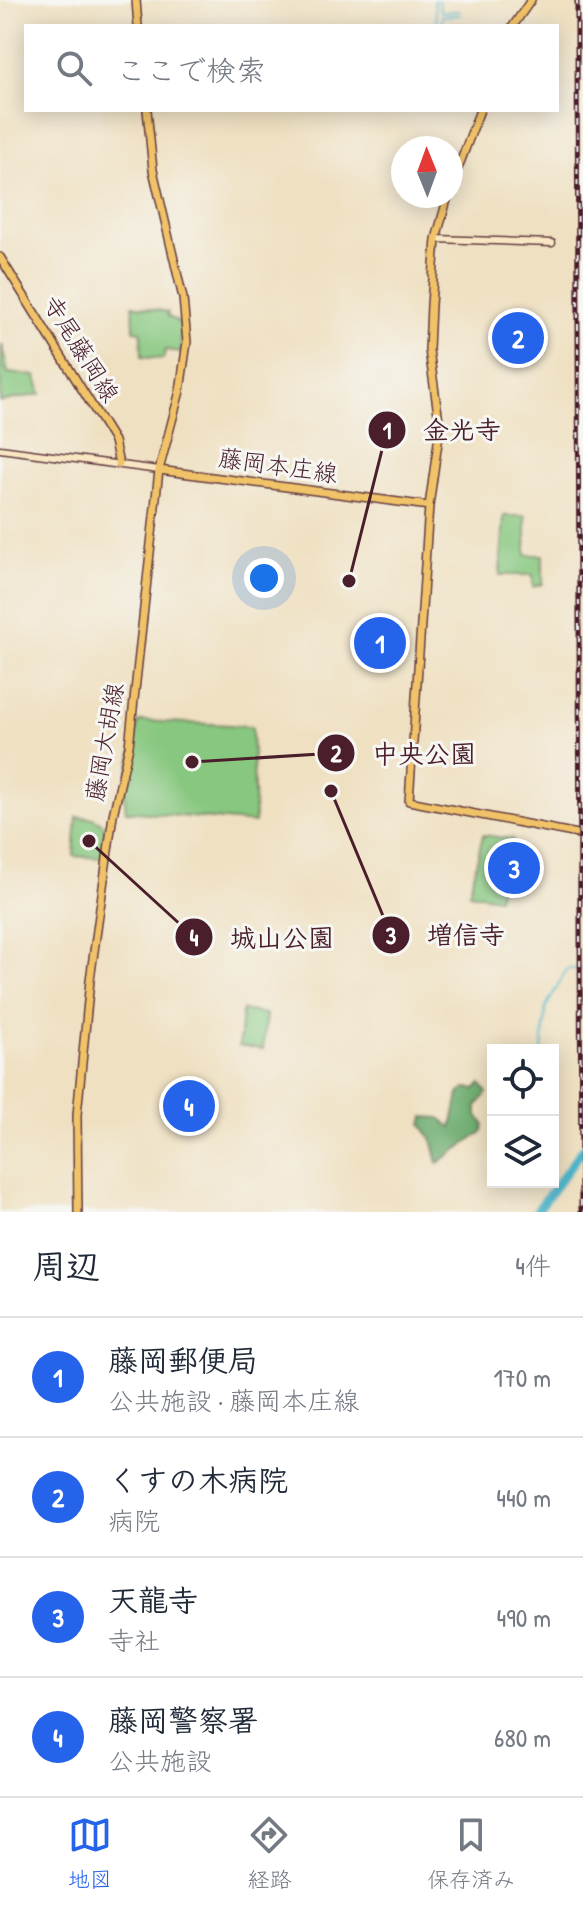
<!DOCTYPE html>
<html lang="ja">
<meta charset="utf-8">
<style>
:root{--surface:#fff;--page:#f2f2f3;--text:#1f2937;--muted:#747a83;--line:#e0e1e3;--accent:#2563eb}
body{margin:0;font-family:"Patrick Hand","Klee One",sans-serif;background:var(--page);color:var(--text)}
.controls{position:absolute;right:24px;bottom:24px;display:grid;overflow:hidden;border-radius:0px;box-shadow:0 4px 20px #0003}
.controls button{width:72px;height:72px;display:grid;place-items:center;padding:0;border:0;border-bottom:2px solid var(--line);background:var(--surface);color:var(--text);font:40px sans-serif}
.compass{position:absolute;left:391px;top:136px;width:72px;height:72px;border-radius:50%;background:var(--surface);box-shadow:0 4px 20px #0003;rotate:359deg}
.you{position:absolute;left:264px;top:578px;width:28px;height:28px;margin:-20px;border:6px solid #fff;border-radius:50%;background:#1a73e8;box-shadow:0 0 0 12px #1a73e833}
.badge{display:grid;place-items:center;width:52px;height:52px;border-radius:50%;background:var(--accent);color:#fff;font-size:26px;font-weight:700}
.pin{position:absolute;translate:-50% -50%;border:4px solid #fff;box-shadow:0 2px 8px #0006}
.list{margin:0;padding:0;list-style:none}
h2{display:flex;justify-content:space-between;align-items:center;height:104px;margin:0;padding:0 32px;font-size:34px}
h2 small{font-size:26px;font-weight:400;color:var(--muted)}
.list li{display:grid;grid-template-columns:52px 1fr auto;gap:24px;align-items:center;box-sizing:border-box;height:120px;padding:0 32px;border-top:2px solid var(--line)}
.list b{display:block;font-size:30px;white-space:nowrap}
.list p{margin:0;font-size:26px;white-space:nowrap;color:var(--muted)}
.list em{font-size:26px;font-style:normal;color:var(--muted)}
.icon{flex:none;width:44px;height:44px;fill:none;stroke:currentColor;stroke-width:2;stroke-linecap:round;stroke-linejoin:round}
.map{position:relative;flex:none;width:583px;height:1212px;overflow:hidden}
.search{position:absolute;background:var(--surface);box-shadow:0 4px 20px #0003;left:24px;right:24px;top:24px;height:88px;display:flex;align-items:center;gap:20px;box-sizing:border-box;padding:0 28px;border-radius:0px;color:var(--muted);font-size:30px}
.sheet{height:584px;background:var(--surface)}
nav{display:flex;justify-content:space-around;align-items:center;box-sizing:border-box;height:112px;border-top:2px solid var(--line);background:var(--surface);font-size:22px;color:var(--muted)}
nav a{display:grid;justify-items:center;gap:4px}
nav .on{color:var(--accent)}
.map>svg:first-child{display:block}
.green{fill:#87c77f;stroke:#687355;stroke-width:2}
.forest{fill:#6dac6e;stroke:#5c664c;stroke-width:2}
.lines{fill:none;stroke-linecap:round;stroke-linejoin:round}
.stream{stroke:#4cb6ca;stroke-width:2}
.river{stroke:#4cb6ca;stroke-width:9}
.secondary-casing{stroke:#633c42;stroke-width:9}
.primary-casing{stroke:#633c42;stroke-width:10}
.secondary{stroke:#f9e7c3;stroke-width:6}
.primary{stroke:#f1c369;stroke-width:7}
.rail-casing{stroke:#4a1f2b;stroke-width:5}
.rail{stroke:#f6f6f2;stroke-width:2;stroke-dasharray:6;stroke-linecap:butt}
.labels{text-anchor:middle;stroke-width:6;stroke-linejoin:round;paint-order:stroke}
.street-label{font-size:24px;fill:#4a1f2b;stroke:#f6f6f2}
.leader{fill:none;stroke:#4a1f2b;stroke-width:3}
.callout-dot{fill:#4a1f2b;stroke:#f6f6f2;stroke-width:3}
.mark-label{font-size:24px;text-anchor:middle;font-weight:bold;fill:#fff}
.callout-label{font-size:26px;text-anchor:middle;font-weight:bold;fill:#4a1f2b;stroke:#f6f6f2;stroke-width:6;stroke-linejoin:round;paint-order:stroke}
</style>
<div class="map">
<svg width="583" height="1212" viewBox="0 0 583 1212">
<rect width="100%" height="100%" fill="#f6f6f2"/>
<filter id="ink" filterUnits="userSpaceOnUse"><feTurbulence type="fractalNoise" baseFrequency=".0125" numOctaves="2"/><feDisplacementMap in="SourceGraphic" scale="16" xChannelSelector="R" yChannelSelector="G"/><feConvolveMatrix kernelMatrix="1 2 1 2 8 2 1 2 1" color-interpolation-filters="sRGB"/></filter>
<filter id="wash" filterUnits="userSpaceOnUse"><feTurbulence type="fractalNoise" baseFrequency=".006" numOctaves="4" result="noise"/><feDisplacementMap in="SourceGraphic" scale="32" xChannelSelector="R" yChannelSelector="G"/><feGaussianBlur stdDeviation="1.8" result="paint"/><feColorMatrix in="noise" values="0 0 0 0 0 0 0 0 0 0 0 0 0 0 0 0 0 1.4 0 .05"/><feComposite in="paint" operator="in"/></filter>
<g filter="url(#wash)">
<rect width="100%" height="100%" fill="#efe0c1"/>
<!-- green -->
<path class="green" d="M 133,305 L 168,312 L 167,316 L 180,323 L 181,352 L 166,350 L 163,359 L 142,357 L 141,331 L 134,330 Z
M 2,344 L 8,373 L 36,376 L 41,394 L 0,402 Z
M 504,516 L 526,516 L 526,555 L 543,555 L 543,584 L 533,587 L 533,575 L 500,575 Z
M 142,721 L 252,726 L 255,823 L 126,811 L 124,793 L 138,723 Z
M 77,817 L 93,818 L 105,825 L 101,858 L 74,856 Z
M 483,835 L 513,839 L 498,898 L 469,893 Z
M 242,1010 L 266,1014 L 263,1049 L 239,1046 Z"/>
<!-- forest -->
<path class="forest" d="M 481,1084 L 487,1093 L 477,1106 L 477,1115 L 484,1124 L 482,1132 L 438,1163 L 432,1139 L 422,1125 L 424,1117 L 440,1118 L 452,1128 L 459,1094 L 465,1088 L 475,1089 Z"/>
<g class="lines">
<!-- stream -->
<path class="stream" d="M 434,0 L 437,26
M 438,0 L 441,12 L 460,11
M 442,26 L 442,16 L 460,15
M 582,969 L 583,968
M 542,1050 L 546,1007 L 567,969 L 578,969"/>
<!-- river -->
<path class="river" d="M 536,1212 L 583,1149"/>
</g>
</g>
<g filter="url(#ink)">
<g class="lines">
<defs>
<path id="secondary" d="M 436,239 L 552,243
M 0,449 L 159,470"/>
<path id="primary" d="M 136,0 L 138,26
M 513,26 L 531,0
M 451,187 L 480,110
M 448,196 L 436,239 L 431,305 L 429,350 L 440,428 L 429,506 L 409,801 L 583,835
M 0,257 L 114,441 L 119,464
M 159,470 L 429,506
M 78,1212 L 77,1115 L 90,980 L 113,815 L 129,746 L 159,470 L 180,391 L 187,342 L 183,298 L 153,170 L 147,110"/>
</defs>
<!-- secondary casing -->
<use href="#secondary" class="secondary-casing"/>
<!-- primary casing -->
<use href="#primary" class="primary-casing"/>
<!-- secondary -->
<use href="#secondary" class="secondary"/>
<!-- primary -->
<use href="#primary" class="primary"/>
<defs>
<path id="rail" d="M 577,0 L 577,46
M 577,36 L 581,1212"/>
</defs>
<!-- rail casing -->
<use href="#rail" class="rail-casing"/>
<!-- rail -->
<use href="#rail" class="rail"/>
</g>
</g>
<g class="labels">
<!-- street labels -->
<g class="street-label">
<text transform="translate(81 349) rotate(58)" y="8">寺尾藤岡線</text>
<text transform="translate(278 466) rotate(8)" y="8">藤岡本庄線</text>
<text transform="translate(105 742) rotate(-80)" y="8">藤岡大胡線</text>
</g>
</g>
<!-- callouts -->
<path class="leader" d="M349 581L387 430M192 762L336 753M331 791L391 935M89 841L194 937"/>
<g class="callout-dot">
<circle cx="349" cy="581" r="8"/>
<circle cx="192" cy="762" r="8"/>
<circle cx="331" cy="791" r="8"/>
<circle cx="89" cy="841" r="8"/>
<circle cx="387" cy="430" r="20"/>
<circle cx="336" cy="753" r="20"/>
<circle cx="391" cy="935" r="20"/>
<circle cx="194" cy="937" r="20"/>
</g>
<g class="mark-label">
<text x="387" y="439">1</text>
<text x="336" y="762">2</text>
<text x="391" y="944">3</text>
<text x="194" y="946">4</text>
</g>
<g class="callout-label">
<text x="462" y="439">金光寺</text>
<text x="424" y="763">中央公園</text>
<text x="466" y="944">増信寺</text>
<text x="282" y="947">城山公園</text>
</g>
</svg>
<div class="controls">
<button><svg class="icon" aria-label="locate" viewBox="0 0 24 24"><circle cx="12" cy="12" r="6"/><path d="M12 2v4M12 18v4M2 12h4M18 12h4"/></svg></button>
<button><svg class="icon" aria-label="layers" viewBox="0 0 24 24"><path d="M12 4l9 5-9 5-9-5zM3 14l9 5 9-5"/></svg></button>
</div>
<svg class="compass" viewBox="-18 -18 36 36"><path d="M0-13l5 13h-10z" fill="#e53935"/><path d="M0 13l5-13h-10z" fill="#747a83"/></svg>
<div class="you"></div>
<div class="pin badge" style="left:380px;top:643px">1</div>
<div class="pin badge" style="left:518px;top:338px">2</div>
<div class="pin badge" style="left:514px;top:868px">3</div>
<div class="pin badge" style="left:189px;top:1106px">4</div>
<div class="search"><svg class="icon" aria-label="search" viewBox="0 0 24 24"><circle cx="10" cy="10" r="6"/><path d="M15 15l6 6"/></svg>ここで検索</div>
</div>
<section class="sheet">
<h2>周辺<small>4件</small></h2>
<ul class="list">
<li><span class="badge">1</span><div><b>藤岡郵便局</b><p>公共施設 · 藤岡本庄線</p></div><em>170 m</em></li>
<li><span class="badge">2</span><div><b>くすの木病院</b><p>病院</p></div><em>440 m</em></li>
<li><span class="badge">3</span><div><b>天龍寺</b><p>寺社</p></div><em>490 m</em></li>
<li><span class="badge">4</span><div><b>藤岡警察署</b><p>公共施設</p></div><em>680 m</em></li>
</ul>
</section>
<nav>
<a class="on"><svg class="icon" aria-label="map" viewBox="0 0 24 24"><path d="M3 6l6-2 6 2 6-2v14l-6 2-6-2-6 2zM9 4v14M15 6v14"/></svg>地図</a>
<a><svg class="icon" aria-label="directions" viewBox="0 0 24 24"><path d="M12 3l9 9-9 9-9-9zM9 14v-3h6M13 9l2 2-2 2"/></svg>経路</a>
<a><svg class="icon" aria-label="saved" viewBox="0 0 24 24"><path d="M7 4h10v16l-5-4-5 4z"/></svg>保存済み</a>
</nav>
